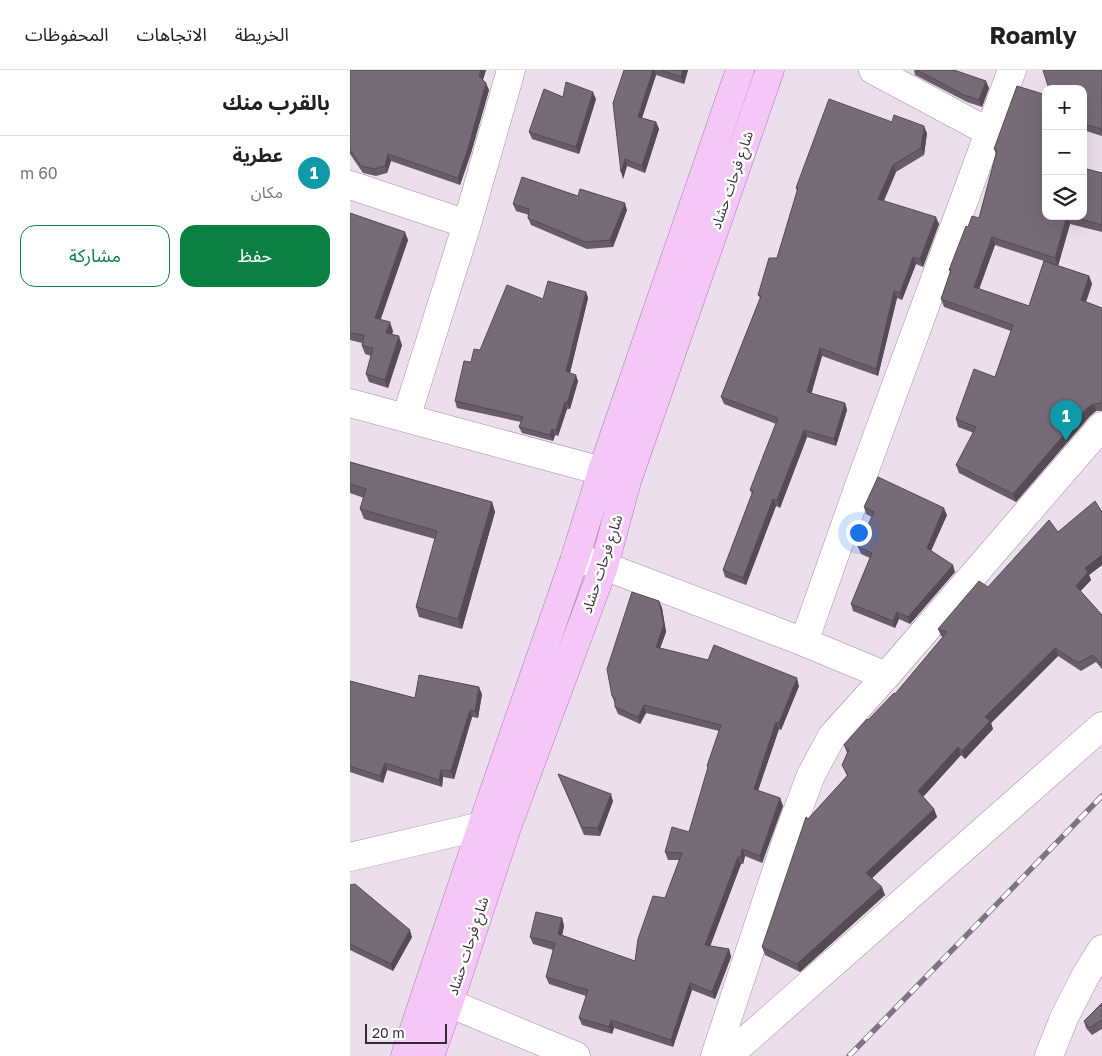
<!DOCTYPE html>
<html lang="ar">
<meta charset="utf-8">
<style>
:root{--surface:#fff;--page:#f2f2f2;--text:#202124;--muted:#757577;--line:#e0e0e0;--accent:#0b8043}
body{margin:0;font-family:"Golos Text","Noto Sans Arabic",sans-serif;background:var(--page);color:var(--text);direction:rtl}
.controls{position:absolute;right:15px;top:15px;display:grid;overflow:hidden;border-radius:10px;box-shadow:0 5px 20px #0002}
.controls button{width:45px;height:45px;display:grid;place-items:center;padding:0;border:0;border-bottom:1px solid var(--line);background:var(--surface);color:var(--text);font:25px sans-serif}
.scale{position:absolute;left:15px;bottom:12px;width:82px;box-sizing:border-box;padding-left:5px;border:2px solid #312c31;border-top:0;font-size:14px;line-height:18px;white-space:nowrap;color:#312c31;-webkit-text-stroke:4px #fff;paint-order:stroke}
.you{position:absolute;left:508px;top:462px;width:18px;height:18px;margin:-12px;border:4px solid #fff;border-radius:50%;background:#1a73e8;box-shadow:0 0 0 8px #1a73e833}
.badge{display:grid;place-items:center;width:32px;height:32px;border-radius:50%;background:var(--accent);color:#fff;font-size:16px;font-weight:700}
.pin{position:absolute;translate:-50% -41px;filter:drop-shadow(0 1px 2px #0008)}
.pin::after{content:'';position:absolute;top:26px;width:18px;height:15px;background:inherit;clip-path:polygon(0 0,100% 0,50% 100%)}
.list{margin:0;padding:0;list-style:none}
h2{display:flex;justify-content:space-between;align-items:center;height:65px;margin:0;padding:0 20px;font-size:21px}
h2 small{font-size:16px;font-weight:400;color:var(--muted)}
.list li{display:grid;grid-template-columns:32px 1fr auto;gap:15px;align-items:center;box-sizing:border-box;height:75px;padding:0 20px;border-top:1px solid var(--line)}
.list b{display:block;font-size:19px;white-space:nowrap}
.list p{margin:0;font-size:16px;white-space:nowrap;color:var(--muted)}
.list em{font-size:16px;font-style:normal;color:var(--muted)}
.actions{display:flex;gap:10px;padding:15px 20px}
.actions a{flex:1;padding:11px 0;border:1px solid var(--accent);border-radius:15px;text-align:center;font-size:18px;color:var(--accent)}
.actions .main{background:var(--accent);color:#fff}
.icon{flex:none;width:28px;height:28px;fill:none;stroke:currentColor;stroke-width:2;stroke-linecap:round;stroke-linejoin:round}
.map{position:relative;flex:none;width:752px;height:986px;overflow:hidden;direction:ltr}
header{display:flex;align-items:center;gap:30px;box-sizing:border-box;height:70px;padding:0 25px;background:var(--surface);border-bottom:1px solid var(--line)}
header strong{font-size:24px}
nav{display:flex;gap:28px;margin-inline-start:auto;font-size:18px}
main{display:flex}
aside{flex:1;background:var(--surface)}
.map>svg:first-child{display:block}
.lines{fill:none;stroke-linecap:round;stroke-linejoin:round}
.minor-casing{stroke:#9e929f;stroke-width:29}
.primary-casing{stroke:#ab78ae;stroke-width:29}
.minor{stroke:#fff;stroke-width:28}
.primary{stroke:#f4c7f7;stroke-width:28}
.rail-casing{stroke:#7d757e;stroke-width:5.5}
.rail{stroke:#fff;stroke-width:4;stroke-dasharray:11;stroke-linecap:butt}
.wall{fill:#675c67;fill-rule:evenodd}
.shaded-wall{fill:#544b54}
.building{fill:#786b78;stroke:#544b54}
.labels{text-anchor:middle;stroke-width:5;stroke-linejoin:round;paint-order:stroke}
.street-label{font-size:14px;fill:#312c31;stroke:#fff}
</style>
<header>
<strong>Roamly</strong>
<nav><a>الخريطة</a><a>الاتجاهات</a><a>المحفوظات</a></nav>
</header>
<main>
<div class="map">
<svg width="752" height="986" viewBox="0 0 752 986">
<rect width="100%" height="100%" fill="#ecdeed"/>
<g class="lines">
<defs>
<path id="minor" d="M 523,0 L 639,62
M 0,115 L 117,154
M 0,333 L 252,401 L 274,410
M 56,348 L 117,154 L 161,0
M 225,488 L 254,496 L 454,572 L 536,606
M 454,572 L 510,413 L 662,0
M 0,787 L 132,756 L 152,757
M 78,922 L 99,933 L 226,986
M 365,986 L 438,766 L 461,705 L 482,666 L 536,606 L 752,356
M 378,986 L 752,656
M 699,986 L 714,948 L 736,905 L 752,879"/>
<path id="primary" d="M 55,986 L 132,756 L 225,488 L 252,401 L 390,0
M 80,986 L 99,933 L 157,757 L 254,496 L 277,411 L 420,0"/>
</defs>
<!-- minor casing -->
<use href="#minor" class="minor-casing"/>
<!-- primary casing -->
<use href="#primary" class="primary-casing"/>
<!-- minor -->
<use href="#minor" class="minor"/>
<!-- primary -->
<use href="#primary" class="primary"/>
<defs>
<path id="rail" d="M 499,986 L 752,726"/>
</defs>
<!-- rail casing -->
<use href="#rail" class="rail-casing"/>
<!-- rail -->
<use href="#rail" class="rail"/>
</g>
<!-- wall -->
<path class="wall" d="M 0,0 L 136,0 L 133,10 L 139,20 L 121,83 L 110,115 L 41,91 L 37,103 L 26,106 L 13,103 L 0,84 Z
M 274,0 L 338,0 L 334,14 L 306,5 L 292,48 L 306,52 L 309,59 L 295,103 L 277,96 L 273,109 Z
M 564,0 L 604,0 L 639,18 L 632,37 L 617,32 L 565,5 Z
M 752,0 L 752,66 L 733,60 L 733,19 Z
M 667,16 L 696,146 L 752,103 L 752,162 L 720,154 L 708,196 L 739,206 L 742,214 L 736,232 L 752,238 L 752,341 L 746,341 L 740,346 L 666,432 L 609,403 L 606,395 L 624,363 L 608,357 L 606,349 L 645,307 L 661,261 L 594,237 L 591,229 L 600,202 L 599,200 L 618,157 L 629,148 L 646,84 L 644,79 ZM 645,175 L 694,191 L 679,236 L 629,219 Z
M 213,27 L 246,29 L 229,84 L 182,69 L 179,62 Z
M 542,52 L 577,63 L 574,85 L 546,102 L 534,131 L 589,154 L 573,197 L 566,194 L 552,230 L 547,228 L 528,306 L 472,286 L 461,323 L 495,333 L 497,340 L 486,376 L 457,367 L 430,438 L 426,436 L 396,515 L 375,507 L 373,500 L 402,424 L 400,420 L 426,354 L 374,334 L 371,327 L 410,228 L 408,225 L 427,188 L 447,121 L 446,118 Z
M 228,126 L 277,140 L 263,177 L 237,179 L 181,155 L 178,148 L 179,145 L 166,141 L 163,134 Z
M 0,143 L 58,170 L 31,249 L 43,261 L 42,264 L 52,275 L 38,318 L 19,312 L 16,304 L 21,286 L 15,284 L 12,276 L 12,273 L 0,270 Z
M 236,222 L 238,228 L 220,303 L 228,311 L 220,339 L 217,339 L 208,366 L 205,365 L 203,371 L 172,363 L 169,357 L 171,352 L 107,338 L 105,331 L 121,292 L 130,280 Z
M 0,392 L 142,432 L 145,442 L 112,559 L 69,547 L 66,537 L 85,469 L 14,449 L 10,439 L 14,428 L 0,423 Z
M 514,437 L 597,445 L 581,481 L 605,502 L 560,554 L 549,549 L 545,558 L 503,541 L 501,534 L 520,488 L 511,484 L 508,477 L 522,447 L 516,444 Z
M 752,442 L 752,495 L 739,505 L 741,510 L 730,521 L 752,545 L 752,599 L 746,592 L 731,601 L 708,586 L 641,653 L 643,659 L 615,689 L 611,685 L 573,727 L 584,739 L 587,747 L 522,808 L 535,825 L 450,902 L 415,885 L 412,877 L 458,749 L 497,706 L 492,695 L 497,683 L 494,675 L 545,624 L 593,567 L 591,566 L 588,559 L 638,517 L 708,462 Z
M 309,531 L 312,538 L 316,562 L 310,578 L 449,616 L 431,660 L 429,659 L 408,721 L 430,728 L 433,736 L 412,793 L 395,786 L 393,794 L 391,794 L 360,876 L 379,879 L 381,887 L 365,929 L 342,920 L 323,977 L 264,958 L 262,964 L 232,955 L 229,948 L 236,926 L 199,914 L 196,907 L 203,880 L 183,874 L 180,867 L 212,848 L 214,856 L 212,865 L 285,891 L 315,828 L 329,790 L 318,790 L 315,782 L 339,762 L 358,698 L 357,696 L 369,661 L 296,643 L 290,654 L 268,644 L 265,637 L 265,634 L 262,626 Z
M 0,611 L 65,628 L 132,624 L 128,648 L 122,647 L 104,709 L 93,707 L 92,717 L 37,700 L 33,713 L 0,702 Z
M 208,704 L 263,731 L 250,766 L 234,765 Z
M 0,815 L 62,867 L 43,901 L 0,880 Z
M 752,933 L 752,959 L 742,965 L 736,958 L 734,951 Z"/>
<!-- shaded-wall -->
<path class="shaded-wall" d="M 131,0 L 136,0 L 132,13 L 129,6 Z
M 303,0 L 304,0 L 306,5 L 290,54 L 288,47 Z
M 333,0 L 338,0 L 334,14 L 331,7 Z
M 636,11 L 639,18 L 632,37 L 629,30 Z
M 136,13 L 139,20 L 121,83 L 110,115 L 108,108 Z
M 243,22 L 246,29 L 229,84 L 226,77 Z
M 306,52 L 309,59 L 295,103 L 292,96 Z
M 574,56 L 577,63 L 574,85 L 571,78 Z
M 38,84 L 41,91 L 37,103 L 35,96 Z
M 275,89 L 277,96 L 273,109 L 271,102 Z
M 543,95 L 546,102 L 531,136 L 528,129 Z
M 275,133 L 277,140 L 263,177 L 260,170 Z
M 717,146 L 720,154 L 708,196 L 705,188 Z
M 586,147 L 589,154 L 573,197 L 570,189 Z
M 55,162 L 58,170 L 28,256 L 25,248 Z
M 642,167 L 645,175 L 627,225 L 624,217 Z
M 563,187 L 566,194 L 552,230 L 550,223 Z
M 739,206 L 742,214 L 734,237 L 731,230 Z
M 544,221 L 547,228 L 528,306 L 526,299 Z
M 236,222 L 238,228 L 219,307 L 216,301 Z
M 40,252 L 43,261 L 40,271 L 36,263 Z
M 49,266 L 52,275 L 38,318 L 35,310 Z
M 470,278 L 472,286 L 460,329 L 457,322 Z
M 226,305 L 228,311 L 220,339 L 217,333 Z
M 215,332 L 217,339 L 208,366 L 206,360 Z
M 495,333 L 497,340 L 486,376 L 484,369 Z
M 744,334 L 746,341 L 740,346 L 666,432 L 663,424 L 737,338 Z
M 202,359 L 205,365 L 203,371 L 200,365 Z
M 454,360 L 457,367 L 430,438 L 427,430 Z
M 423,429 L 426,436 L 396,515 L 393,508 Z
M 142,432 L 145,442 L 112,559 L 108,549 Z
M 594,438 L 597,445 L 579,485 L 577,478 Z
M 752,485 L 752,495 L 739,505 L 741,510 L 728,524 L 726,516 L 735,498 Z
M 603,495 L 605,502 L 560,554 L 558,547 Z
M 309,531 L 312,538 L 316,562 L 308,584 L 306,577 Z
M 547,542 L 549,549 L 545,558 L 543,551 Z
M 705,578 L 708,586 L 641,653 L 643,659 L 615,689 L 612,681 L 635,647 Z
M 447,608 L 449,616 L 431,660 L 429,653 Z
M 129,617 L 132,624 L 128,648 L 125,641 Z
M 294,635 L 296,643 L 290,654 L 288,647 Z
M 120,640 L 122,647 L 104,709 L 101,701 Z
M 426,652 L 429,659 L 406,726 L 404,719 Z
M 608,677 L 611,685 L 571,729 L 568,721 Z
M 35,693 L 37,700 L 33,713 L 30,706 Z
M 91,700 L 93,707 L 92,717 L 89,710 Z
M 261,724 L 263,731 L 250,766 L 248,758 Z
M 430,728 L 433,736 L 412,793 L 410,786 Z
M 584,739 L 587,747 L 519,811 L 516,803 Z
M 392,779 L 395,786 L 393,794 L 391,787 Z
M 388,787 L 391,794 L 358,882 L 355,875 Z
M 532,817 L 535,825 L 450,902 L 447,894 Z
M 212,848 L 214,856 L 211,871 L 208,864 Z
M 60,860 L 62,867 L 43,901 L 41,894 Z
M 379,879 L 381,887 L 365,929 L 362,922 Z
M 340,913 L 342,920 L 323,977 L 321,970 Z
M 261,950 L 264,958 L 262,964 L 259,957 Z"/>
<!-- building -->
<path class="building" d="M 0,0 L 131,0 L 129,6 L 136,13 L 119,75 L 108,108 L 38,84 L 35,96 L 24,99 L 11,96 L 0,80 Z
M 274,0 L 303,0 L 288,47 L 306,52 L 292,96 L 275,89 L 271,102 L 263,33 Z
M 311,0 L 333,0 L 331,7 Z
M 567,0 L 604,0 L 636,11 L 629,30 L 614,25 Z
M 693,0 L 752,0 L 752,59 L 733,54 L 733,19 L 699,19 Z
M 216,12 L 243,22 L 226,77 L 179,62 L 194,19 L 213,27 Z
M 667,16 L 696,25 L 696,146 L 717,146 L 705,188 L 642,167 L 624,217 L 679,236 L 694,191 L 739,206 L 731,230 L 752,238 L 752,332 L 751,333 L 744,334 L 737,338 L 663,424 L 606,395 L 626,357 L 606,349 L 624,299 L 645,307 L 663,255 L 591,229 L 601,200 L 599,200 L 616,156 L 618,157 L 622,146 L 629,148 L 647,80 L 644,79 Z
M 479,29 L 542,52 L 544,45 L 574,56 L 571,78 L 543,95 L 528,129 L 586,147 L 570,189 L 563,187 L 550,223 L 544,221 L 526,299 L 470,278 L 457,322 L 495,333 L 484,369 L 454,360 L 427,430 L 423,429 L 393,508 L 373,500 L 403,421 L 400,420 L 428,348 L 371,327 L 411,226 L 408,225 L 419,188 L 427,188 L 448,118 L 446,118 Z
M 733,98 L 752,103 L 752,155 L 719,146 L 733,146 Z
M 172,107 L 228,126 L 230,119 L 275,133 L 260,170 L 235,172 L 178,148 L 179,139 L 163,134 Z
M 0,143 L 55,162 L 25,248 L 40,252 L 36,263 L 49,266 L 35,310 L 16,304 L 23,278 L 12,276 L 14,265 L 0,263 Z
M 198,211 L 236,222 L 216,301 L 217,302 L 226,305 L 217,333 L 215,332 L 206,360 L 202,359 L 200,365 L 169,357 L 173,347 L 105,331 L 114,291 L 121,292 L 124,279 L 130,280 L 157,215 L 193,229 Z
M 0,392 L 142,432 L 108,549 L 66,537 L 87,461 L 10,439 L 16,419 L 0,414 Z
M 528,407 L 594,438 L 577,478 L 603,495 L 558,547 L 547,542 L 543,551 L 501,534 L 522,483 L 508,477 L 524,442 L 514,437 Z
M 745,431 L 752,442 L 752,485 L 735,498 L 738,502 L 726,516 L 752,545 L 752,594 L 743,585 L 728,593 L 705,578 L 635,647 L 640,651 L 612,681 L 608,677 L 568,721 L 584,739 L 516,803 L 532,817 L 447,894 L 412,877 L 456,747 L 458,749 L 498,705 L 492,695 L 499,680 L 494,675 L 517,649 L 518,650 L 544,623 L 545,624 L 597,562 L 588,559 L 629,511 L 638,517 L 699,450 L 708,462 Z
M 282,522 L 309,531 L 314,555 L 306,577 L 358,590 L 364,575 L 447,608 L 429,653 L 426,652 L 404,719 L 430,728 L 410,786 L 392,779 L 391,787 L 388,787 L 355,875 L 379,879 L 362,922 L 340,913 L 321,970 L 261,950 L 259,957 L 229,948 L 238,920 L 196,907 L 205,873 L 180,867 L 186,842 L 212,848 L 208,864 L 285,891 L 288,869 L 303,826 L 315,828 L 332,783 L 315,782 L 322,757 L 339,762 L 358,697 L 357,696 L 371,655 L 294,635 L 288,647 L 265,637 L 265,628 L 262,626 L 257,599 Z
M 69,605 L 129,617 L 125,641 L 120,640 L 101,701 L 91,700 L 89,710 L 35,693 L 30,706 L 0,696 L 0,611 L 65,628 Z
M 208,704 L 261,724 L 248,758 L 232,757 Z
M 5,814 L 60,860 L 41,894 L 0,874 L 0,815 Z
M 752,933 L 752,950 L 739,958 L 734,951 Z"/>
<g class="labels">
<!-- street labels -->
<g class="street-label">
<text transform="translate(382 110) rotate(-71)" y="5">شارع فرحات حشاد</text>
<text transform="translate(252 494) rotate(-72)" y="5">شارع فرحات حشاد</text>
<text transform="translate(118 876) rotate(-72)" y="5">شارع فرحات حشاد</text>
</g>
</g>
</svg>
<div class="controls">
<button>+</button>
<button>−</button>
<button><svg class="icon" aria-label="layers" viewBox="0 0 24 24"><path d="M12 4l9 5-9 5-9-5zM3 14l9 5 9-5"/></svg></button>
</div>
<div class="scale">20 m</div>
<div class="you"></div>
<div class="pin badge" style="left:716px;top:371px;background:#0f9aa8">1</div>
</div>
<aside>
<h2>بالقرب منك<small></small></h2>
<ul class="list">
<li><span class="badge" style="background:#0f9aa8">1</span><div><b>عطرية</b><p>مكان</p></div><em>60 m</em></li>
</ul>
<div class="actions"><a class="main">حفظ</a><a>مشاركة</a></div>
</aside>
</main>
